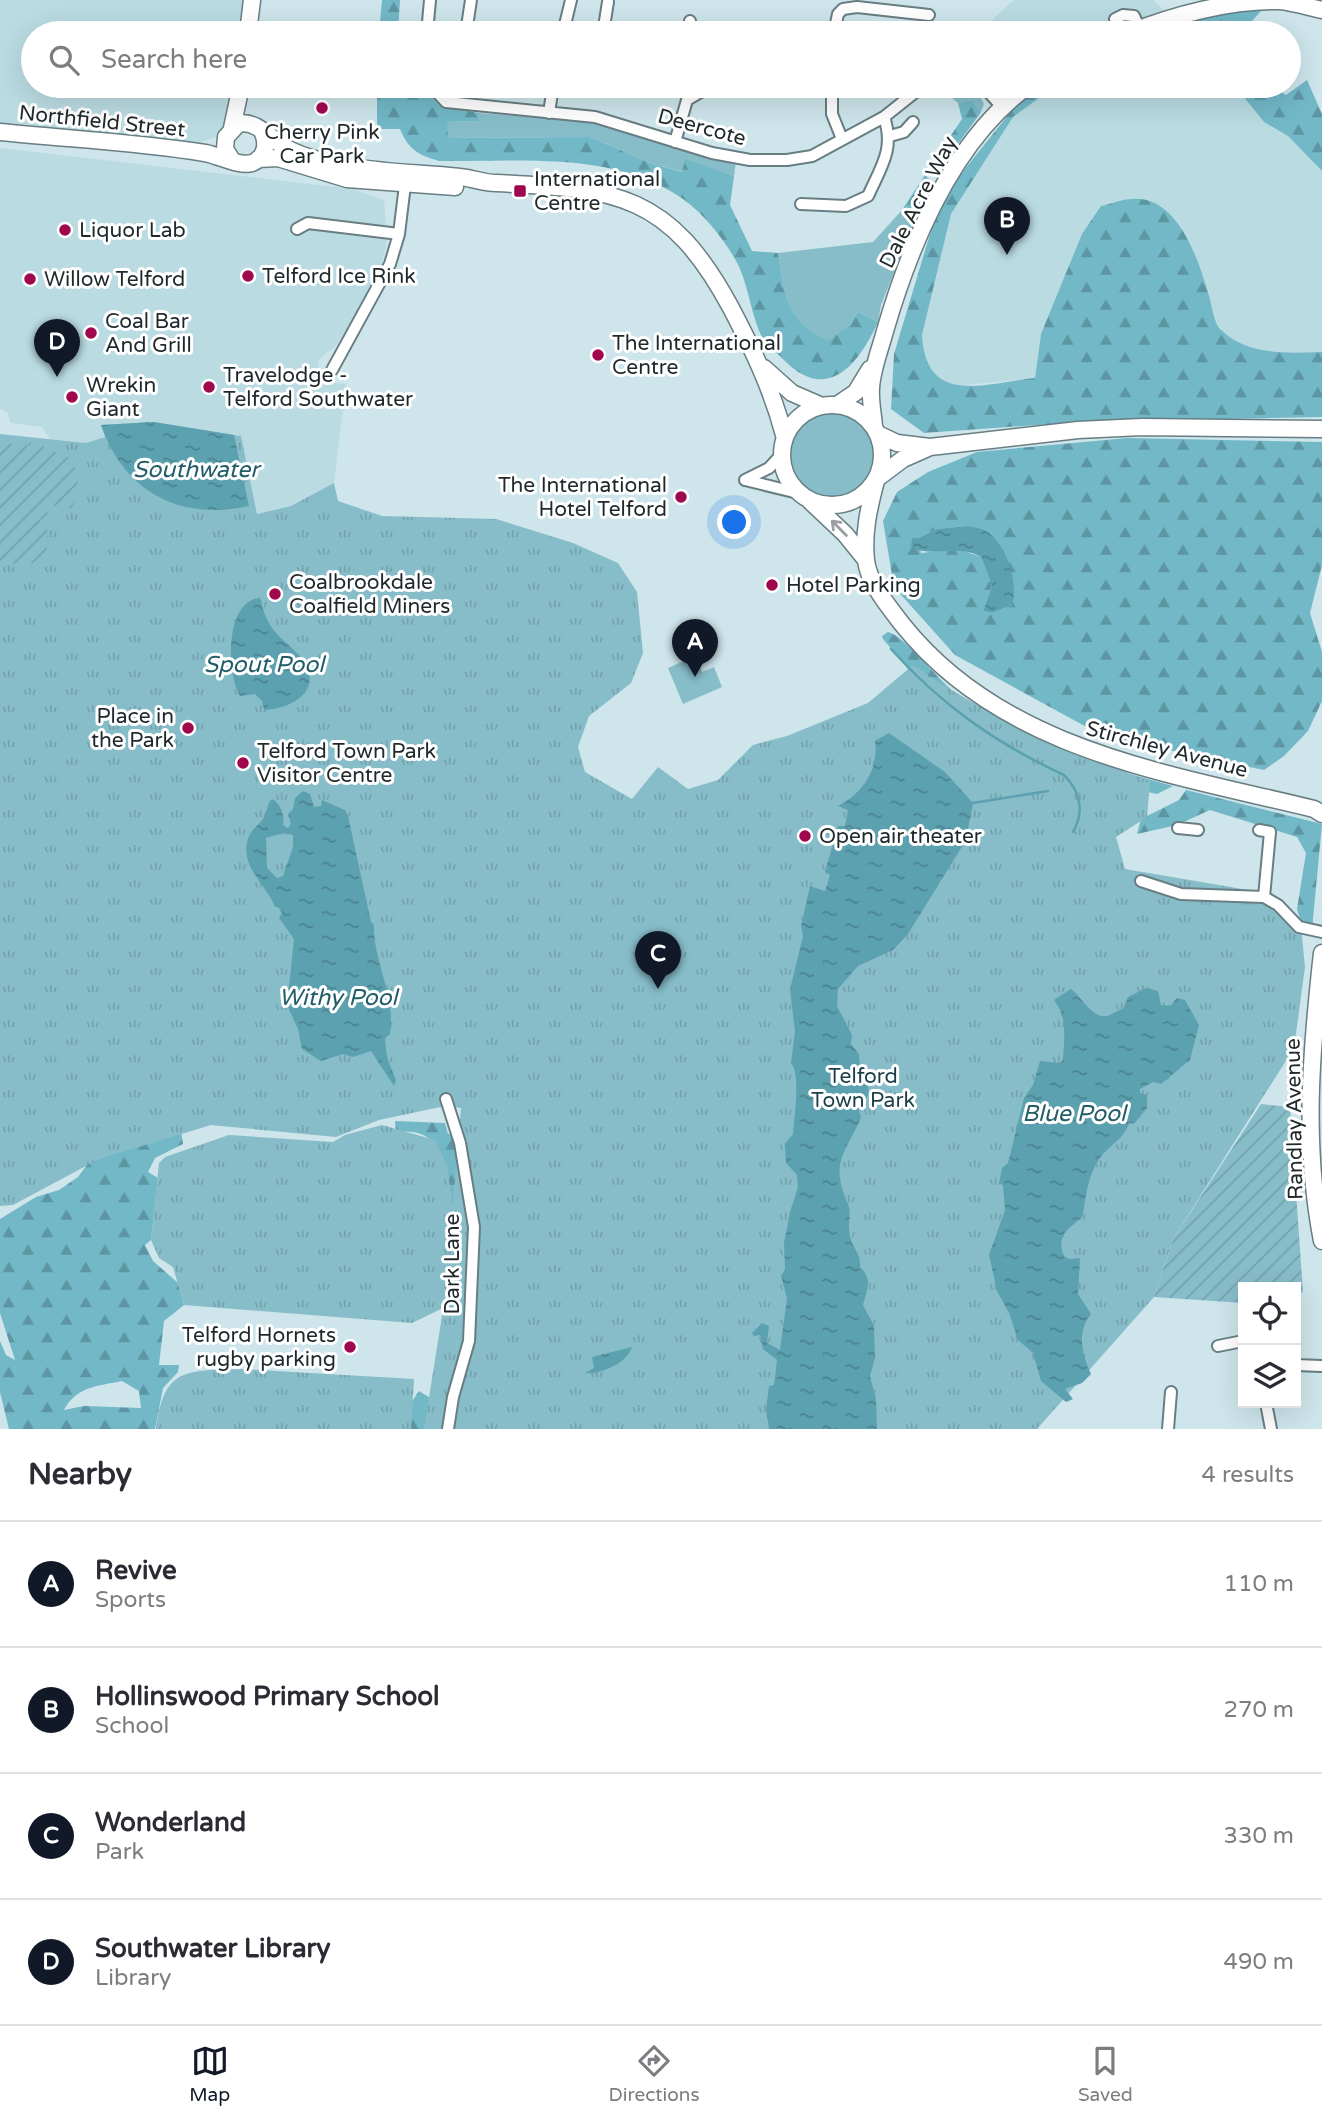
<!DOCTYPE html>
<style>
:root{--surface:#fff;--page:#f2f2f3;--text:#2b2b33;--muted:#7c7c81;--line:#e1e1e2;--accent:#111827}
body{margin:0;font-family:"Varela Round",sans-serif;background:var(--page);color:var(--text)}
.controls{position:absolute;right:21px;bottom:21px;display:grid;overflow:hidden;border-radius:0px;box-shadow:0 7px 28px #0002}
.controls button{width:63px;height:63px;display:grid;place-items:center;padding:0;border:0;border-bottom:2px solid var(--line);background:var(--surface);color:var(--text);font:35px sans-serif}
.you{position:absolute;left:735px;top:523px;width:24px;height:24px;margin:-18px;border:5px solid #fff;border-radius:50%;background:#1a73e8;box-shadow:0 0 0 10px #1a73e833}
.badge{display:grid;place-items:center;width:46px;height:46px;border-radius:50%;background:var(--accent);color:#fff;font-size:23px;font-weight:700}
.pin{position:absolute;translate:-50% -58px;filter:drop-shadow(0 2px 4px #0008)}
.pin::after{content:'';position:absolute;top:37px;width:24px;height:21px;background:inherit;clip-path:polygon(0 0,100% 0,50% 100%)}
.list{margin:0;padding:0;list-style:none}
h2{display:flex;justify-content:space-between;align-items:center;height:91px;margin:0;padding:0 28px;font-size:30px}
h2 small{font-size:23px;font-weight:400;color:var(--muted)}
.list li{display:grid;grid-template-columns:46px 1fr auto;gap:21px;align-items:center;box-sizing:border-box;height:126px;padding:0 28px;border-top:2px solid var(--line)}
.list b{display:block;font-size:26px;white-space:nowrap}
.list p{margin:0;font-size:23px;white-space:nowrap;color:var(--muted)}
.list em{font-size:23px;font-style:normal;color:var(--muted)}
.icon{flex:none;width:38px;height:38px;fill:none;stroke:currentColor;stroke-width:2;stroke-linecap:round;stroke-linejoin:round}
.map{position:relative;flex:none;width:1322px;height:1429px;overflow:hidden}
.search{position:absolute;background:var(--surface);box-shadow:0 7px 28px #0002;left:21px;right:21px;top:21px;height:77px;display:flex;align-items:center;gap:18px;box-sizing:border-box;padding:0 24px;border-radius:38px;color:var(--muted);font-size:26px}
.sheet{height:595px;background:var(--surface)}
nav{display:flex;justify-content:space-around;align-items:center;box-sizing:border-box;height:98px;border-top:2px solid var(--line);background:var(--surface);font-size:19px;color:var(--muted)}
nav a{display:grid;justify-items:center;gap:4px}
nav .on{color:var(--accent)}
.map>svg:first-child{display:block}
.built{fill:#badbe2}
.grass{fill:#87bdc9}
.forest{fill:url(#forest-firs);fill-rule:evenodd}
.park{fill:url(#park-tufts)}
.garden{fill:url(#garden-furrows)}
.water{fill:url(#water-ripples);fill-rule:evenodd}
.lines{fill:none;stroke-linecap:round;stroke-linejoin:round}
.stream{stroke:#5ca1b0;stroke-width:2.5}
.street-casing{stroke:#687e83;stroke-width:14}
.secondary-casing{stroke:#687e83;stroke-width:19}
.street{stroke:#fff;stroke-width:10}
.secondary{stroke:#fff;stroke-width:16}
.oneway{stroke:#9a9e9f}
.poi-dot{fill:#a0084e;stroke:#fff;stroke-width:2.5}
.labels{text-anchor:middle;stroke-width:6;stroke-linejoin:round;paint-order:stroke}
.street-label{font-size:21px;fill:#1f282a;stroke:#fff}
.poi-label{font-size:21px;fill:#1f282a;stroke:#fff;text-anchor:start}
.park-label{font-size:21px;fill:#1c3e46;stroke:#fff}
.water-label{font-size:23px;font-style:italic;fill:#225d68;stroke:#fff}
</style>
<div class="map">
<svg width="1322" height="1429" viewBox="0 0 1322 1429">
<defs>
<pattern id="forest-firs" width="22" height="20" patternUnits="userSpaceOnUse" patternTransform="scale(1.75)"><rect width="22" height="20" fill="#72b8c7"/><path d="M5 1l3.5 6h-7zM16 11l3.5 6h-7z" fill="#5d96a2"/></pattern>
<pattern id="park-tufts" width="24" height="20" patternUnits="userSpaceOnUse" patternTransform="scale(1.75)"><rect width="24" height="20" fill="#87bdc9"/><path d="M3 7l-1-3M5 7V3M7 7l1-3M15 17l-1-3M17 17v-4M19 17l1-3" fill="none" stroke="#74a2ad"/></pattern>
<pattern id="garden-furrows" width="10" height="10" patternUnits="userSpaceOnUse" patternTransform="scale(1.75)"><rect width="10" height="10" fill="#87bdc9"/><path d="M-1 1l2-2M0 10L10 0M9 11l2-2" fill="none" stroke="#74a2ad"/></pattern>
<pattern id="water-ripples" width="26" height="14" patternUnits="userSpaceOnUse" patternTransform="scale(1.75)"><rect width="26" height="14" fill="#5ca1b0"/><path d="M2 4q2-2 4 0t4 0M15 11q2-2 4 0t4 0" fill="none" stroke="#4b838f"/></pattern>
</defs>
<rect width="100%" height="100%" fill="#cde5eb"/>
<!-- built -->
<path class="built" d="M 0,0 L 248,0 L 244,33 L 33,33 L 33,86 L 238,86 L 228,118 L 216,137 L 190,146 L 0,127 Z
M 1014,0 L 1154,0 L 1163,10 L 1107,33 L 984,33 L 994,18 Z
M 1056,86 L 1235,86 L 1264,122 L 1288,136 L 1322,171 L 1322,389 L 1041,334 L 1035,378 L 955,386 L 938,380 L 929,371 L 923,352 L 922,335 L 951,214 L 1013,117 Z
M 0,148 L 353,189 L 384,200 L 387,242 L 378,279 L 336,346 L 319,359 L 317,381 L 346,384 L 334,483 L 291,506 L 257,514 L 241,436 L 154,422 L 101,425 L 105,437 L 86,443 L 50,439 L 42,427 L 11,423 L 7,412 L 0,409 Z"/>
<!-- grass -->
<path class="grass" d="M 937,86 L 975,86 L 984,104 L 981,112 L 972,100 L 958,103 L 942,89 L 932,88 Z
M 478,113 L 596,122 L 736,162 L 734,176 L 685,160 L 683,172 L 652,164 L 590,137 L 447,138 L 447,122 L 477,121 Z
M 902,210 L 918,213 L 881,305 L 878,322 L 858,312 L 851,324 L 828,342 C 786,322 785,295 778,253 L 873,242 Z
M788 456a45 45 0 1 1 90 0a45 45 0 1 1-90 0Z
M 695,656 L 702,672 L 714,667 L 722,687 L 683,704 L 668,668 Z"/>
<!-- forest -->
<path class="forest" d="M 382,0 L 400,0 L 398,33 L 379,33 Z
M 1250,10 L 1262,10 L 1241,33 L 1162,33 L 1211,16 Z
M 1307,80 L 1322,114 L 1322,171 L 1288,136 L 1264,122 L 1235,86 L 1273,86 L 1286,95 Z
M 377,86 L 425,89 L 439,105 L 478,113 L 478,121 L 447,122 L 448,138 L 590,137 L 652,164 L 682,172 L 685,159 L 734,176 L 730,205 L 752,251 L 778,253 C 785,295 786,322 828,341 L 851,324 L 858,312 L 878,322 C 858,366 826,405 782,358 C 775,351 765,344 761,335 C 750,311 748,281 735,259 C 722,237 704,214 683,199 C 614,150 518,162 439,161 C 418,155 408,149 400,129 L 377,129 Z
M 1038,86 L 1056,86 L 1013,117 L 951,214 L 922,335 C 926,407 984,383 1035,378 L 1041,334 L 1082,234 L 1101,206 C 1111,204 1122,199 1132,199 C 1178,195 1199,261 1209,296 C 1212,306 1214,324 1221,330 C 1248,356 1287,353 1322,352 L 1322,417 L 1080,422 L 924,433 L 891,409 L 894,354 L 933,224 L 956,180 L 1025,94 Z
M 972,100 L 981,112 L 953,151 L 939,153 L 962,119 L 958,103 Z
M 925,175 L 933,183 L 918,213 L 902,210 Z
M 1127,438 L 1322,442 L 1322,565 L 1310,613 L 1322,652 L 1322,701 L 1308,731 L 1284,756 L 1264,770 L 1103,736 L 955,655 L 894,587 L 883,521 L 897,492 L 928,472 L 977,452 ZM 967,526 L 1012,605 L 992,613 L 983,611 L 992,586 L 981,557 L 959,549 L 921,553 L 918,538 L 936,529 Z
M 888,632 C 905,636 940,683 959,696 C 1026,740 1096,766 1173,786 L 1157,794 L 1124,787 L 915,677 L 883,639 L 882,636 Z
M 1186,790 L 1322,824 L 1312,929 L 1303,928 L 1297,909 L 1306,853 L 1297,837 L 1210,810 L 1177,825 L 1137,834 L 1141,819 L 1179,800 Z
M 395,1121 L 445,1123 L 448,1134 L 463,1131 L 452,1238 C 452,1209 454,1143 418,1133 C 412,1131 403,1132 396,1131 Z
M 181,1130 L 183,1144 L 155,1158 L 148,1172 L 158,1178 L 151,1240 L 145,1245 L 153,1261 L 178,1283 L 184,1305 L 164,1321 L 159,1365 L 179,1365 L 178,1372 L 163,1388 L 155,1429 L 9,1429 L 0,1392 L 0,1341 L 6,1355 L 15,1360 L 0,1313 L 0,1219 L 36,1197 L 59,1190 L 78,1177 L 89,1162 ZM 122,1381 L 139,1391 L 141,1408 L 84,1406 L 64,1410 C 76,1387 97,1386 122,1381 Z
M 419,1391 L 432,1399 L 433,1429 L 411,1429 L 411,1403 Z"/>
<!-- park -->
<path class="park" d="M 154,422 L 241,436 L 257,514 L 291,506 L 334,483 L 338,501 L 382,516 L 496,519 L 573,543 L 618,563 L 637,592 L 643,653 L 631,683 L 589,716 L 578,747 L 585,772 L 632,799 L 658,767 L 688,789 L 718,780 L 753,745 L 787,736 L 868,703 L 913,665 C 985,716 1068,749 1150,782 L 1147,817 L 1116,837 L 1125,869 L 1260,892 L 1301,927 L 1305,967 L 1294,1048 L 1173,1239 L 1154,1297 L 1037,1429 L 424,1429 L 445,1297 L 441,1309 L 412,1323 L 184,1305 L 173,1267 L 159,1258 L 151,1240 L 159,1163 L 165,1157 L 229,1135 L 333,1142 L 345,1135 L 382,1125 L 435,1140 L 448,1168 L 452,1210 L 461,1108 L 445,1106 L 379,1120 L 336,1137 L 211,1125 L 99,1159 L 13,1205 L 0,1206 L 0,434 L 86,443 L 105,437 L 101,425 Z
M 241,1369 L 414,1379 L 411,1429 L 156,1429 C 164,1366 187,1371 241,1369 Z"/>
<!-- garden -->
<path class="garden" d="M 0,443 L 42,446 L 72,459 C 78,475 81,493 71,508 L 48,505 L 46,563 L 0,564 Z
M 1261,1104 L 1290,1107 L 1303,1292 L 1296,1296 L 1296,1287 L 1243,1287 L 1243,1303 L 1154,1297 L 1173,1239 Z"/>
<!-- water -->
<path class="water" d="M 154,422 L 234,435 L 249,506 C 180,521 125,493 101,425 Z
M 967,526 C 972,527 979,528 984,530 C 1006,541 1019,583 1012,605 L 992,613 L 983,611 L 992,586 L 981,557 C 956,543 934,559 911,547 L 912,538 L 918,538 L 936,529 Z
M 260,598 C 262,608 266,619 272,628 C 281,640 294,648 303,660 C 324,691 291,709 264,710 L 262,701 L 255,694 L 240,696 C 226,674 225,600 260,598 Z
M 889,733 L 945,772 L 973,803 L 966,840 L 908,934 L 893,950 L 858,966 L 838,989 L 837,1006 L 852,1035 L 851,1044 L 859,1054 C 858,1073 876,1085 865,1101 L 867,1105 L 859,1110 L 861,1118 C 844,1155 830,1163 848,1204 C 852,1214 847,1226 850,1237 C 853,1249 861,1253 860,1267 C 873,1279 867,1290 863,1305 L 874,1326 L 875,1358 L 870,1376 L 876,1399 L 877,1429 L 769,1429 L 766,1409 L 769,1386 L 774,1385 L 777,1360 L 763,1349 L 760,1335 L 754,1336 L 752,1333 L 762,1323 L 769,1326 L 767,1343 L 780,1350 L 787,1298 L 781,1276 L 785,1269 L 784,1243 L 790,1212 L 798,1187 L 797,1175 L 786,1163 L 785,1144 L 793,1134 C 794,1117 801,1074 791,1063 L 795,1032 L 790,989 L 803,936 L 801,926 L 810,886 L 825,891 L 830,875 L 825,872 L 838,826 L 845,826 L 848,810 L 838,806 C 863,793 879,769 875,741 Z
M 303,791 L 310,794 L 314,807 L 321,806 L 322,800 L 345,810 L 348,816 L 371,922 L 374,925 C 373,962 396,995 390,1034 L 385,1038 L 387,1058 L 396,1080 L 394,1086 L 371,1051 L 353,1057 L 343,1054 L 321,1061 L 302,1049 L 298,1029 L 287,1005 L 294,939 L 279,918 L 282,913 L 278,907 L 275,907 C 267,885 237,865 249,836 C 252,829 259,825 263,819 C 268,812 266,804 272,799 C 281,803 285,817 283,825 L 288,828 L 291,824 L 288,814 L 293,809 L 295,798 ZM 283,833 L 293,835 L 293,847 L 283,876 L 277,878 L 267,868 L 266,838 Z
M 1146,988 L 1158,991 L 1161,1005 L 1170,1006 L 1177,998 L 1185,1000 L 1199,1025 L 1190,1060 L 1161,1084 L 1153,1082 L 1140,1089 L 1140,1093 L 1147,1095 L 1147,1108 L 1134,1124 L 1129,1123 C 1123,1141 1108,1145 1098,1161 C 1088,1177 1085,1198 1083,1216 C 1071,1228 1055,1234 1064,1256 L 1069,1259 L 1080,1258 L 1078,1294 L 1091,1314 C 1076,1333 1082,1353 1091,1374 L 1082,1383 L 1065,1389 L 1073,1399 L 1066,1402 L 1041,1381 L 1033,1353 L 1018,1340 L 1009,1313 L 997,1291 L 989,1255 L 1005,1210 L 1003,1185 L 999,1183 L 1002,1168 L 1008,1163 L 1024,1098 L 1033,1085 L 1040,1061 L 1060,1063 L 1063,1060 C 1064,1038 1068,1018 1054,1000 L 1071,989 C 1081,996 1092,1019 1107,1016 C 1111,1015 1118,1010 1123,1009 L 1128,997 Z
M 632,1347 C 627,1364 599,1375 585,1373 L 594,1368 L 592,1357 Z"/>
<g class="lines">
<!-- stream -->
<path class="stream" d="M 891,649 C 941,705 997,744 1064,775 C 1080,791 1085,812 1073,832
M 973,803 L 1048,791"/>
<defs>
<path id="street" d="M 1115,19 L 1123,15 L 1134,16 L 1140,29
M 690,21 L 691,33
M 427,33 L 430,0
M 466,33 L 471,0
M 563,33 L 571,0
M 603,33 L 608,2
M 834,33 L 838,14 L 843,9 L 857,7 L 929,15
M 431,86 L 446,102 L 595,117 L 712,153 L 750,160 L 787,160 L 812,156 L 884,117 L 923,86
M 832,86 L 832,114 L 842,139
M 983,86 L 1001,106
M 549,113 L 553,86
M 890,136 L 904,132 L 913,122
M 675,142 L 687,100 L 711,86
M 801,204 L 846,206 L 868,196 C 881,167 895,149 884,117
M 297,229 L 308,223 L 399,234
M 332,370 L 390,264 L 399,234 L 406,177
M 745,480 L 798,493
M 745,480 L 769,468 L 781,455
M 1178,828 L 1198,830
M 1259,830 L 1270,832 L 1264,897
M 1141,881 L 1181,894 L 1264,897 L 1278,905 L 1299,927 L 1322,932
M 446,1099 L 460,1143 L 474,1227 L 469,1341 L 453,1397 L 448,1429
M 1218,1346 L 1243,1341
M 1296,1365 L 1321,1366
M 1266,1403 L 1271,1429
M 1168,1429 L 1171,1392"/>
<path id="secondary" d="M 248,33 L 252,0
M 1129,33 C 1174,15 1230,0 1279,1 C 1293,2 1308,7 1322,10
M 232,128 L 241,86
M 0,132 C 68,139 137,142 205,153 C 218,155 239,167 252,163 C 266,158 268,143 262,131
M 258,159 L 278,158 L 347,179 L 455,187
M 232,160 L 225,149 L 226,137 L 238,124 C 257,119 272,141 288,149 C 308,159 332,164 354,167 C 389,173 424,173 460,177 C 472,178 484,183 496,183 C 617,189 669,193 731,308 C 753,350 772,389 784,435
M 764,368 L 792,393 L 822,406
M782 455a50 50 0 1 1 100 0a50 50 0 1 1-100 0Z
M 837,405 L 856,392 L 870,369
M 874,426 C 873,414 870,400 871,388 C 872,369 880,350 885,331 C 910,245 953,140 1028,86
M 880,435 L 897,443 L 930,447 L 1078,430 L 1142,427 L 1322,429
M 879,477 L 903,459 L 928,448
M 876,481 C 869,507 863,533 866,560 C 868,582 889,607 902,624 C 1002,750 1167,773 1314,809 L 1322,814
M 810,501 L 845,534 L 866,560
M 1322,953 C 1311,1052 1303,1143 1322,1241"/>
</defs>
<!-- street casing -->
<use href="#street" class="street-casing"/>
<!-- secondary casing -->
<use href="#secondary" class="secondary-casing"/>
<!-- street -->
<use href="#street" class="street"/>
<!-- secondary -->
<use href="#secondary" class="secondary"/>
</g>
<!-- one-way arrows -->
<defs><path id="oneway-shaft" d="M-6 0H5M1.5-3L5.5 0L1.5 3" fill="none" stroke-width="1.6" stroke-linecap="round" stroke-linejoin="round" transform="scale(1.75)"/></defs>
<use class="oneway" href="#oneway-shaft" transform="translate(839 528) rotate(-135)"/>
<!-- markers -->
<g class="poi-dot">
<circle cx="322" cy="108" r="7"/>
<rect x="513" y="184" width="14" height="14" rx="3.5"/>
<circle cx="65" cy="230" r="7"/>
<circle cx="248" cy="276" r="7"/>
<circle cx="30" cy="279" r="7"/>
<circle cx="91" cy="333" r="7"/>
<circle cx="598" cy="355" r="7"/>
<circle cx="209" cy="387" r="7"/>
<circle cx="72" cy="397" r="7"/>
<circle cx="681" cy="497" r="7"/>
<circle cx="772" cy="585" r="7"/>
<circle cx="275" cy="594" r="7"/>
<circle cx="188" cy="728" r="7"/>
<circle cx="243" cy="763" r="7"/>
<circle cx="805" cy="836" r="7"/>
<circle cx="350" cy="1347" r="7"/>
</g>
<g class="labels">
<!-- street labels -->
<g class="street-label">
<text transform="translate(102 121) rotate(6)" y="7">Northfield Street</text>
<text transform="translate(702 127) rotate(15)" y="7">Deercote</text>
<text transform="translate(918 202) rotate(-63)" y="7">Dale Acre Way</text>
<text transform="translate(1167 749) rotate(15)" y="7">Stirchley Avenue</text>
<text transform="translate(1294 1119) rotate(-91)" y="7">Randlay Avenue</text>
<text transform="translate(452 1264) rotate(-90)" y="7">Dark Lane</text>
</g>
<!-- poi labels -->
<g class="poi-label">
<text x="322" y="139" text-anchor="middle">Cherry Pink<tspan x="322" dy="24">Car Park</tspan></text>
<text x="534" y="186">International<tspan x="534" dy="24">Centre</tspan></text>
<text x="79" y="237">Liquor Lab</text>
<text x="262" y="283">Telford Ice Rink</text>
<text x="44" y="286">Willow Telford</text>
<text x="105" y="328">Coal Bar<tspan x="105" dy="24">And Grill</tspan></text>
<text x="612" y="350">The International<tspan x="612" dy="24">Centre</tspan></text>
<text x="223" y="382">Travelodge -<tspan x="223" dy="24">Telford Southwater</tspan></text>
<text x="86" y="392">Wrekin<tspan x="86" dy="24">Giant</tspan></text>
<text x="667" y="492" text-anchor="end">The International<tspan x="667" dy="24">Hotel Telford</tspan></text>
<text x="289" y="589">Coalbrookdale<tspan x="289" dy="24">Coalfield Miners</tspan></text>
<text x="786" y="592">Hotel Parking</text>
<text x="174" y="723" text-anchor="end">Place in<tspan x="174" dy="24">the Park</tspan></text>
<text x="257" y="758">Telford Town Park<tspan x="257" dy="24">Visitor Centre</tspan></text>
<text x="819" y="843">Open air theater</text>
<text x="336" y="1342" text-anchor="end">Telford Hornets<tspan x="336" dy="24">rugby parking</tspan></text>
</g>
<!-- park labels -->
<g class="park-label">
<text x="863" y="1083">Telford<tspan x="863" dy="24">Town Park</tspan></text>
</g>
<!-- water labels -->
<g class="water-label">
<text x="196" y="477">Southwater</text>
<text x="264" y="672">Spout Pool</text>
<text x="338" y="1005">Withy Pool</text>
<text x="1074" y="1121">Blue Pool</text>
</g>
</g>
</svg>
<div class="controls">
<button><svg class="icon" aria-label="locate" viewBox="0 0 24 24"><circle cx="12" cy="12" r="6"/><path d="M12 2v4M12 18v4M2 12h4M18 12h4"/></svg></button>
<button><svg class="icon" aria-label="layers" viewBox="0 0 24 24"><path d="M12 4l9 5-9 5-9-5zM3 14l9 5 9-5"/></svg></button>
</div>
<div class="you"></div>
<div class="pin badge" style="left:695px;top:677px">A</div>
<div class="pin badge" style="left:1007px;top:255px">B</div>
<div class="pin badge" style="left:658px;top:989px">C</div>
<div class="pin badge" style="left:57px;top:377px">D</div>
<div class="search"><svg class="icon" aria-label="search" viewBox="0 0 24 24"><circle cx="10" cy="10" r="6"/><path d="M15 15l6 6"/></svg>Search here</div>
</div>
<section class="sheet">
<h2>Nearby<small>4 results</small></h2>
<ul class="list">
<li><span class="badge">A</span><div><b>Revive</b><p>Sports</p></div><em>110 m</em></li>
<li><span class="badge">B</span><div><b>Hollinswood Primary School</b><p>School</p></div><em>270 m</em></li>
<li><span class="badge">C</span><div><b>Wonderland</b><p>Park</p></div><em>330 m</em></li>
<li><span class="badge">D</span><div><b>Southwater Library</b><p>Library</p></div><em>490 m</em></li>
</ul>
</section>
<nav>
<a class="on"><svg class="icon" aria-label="map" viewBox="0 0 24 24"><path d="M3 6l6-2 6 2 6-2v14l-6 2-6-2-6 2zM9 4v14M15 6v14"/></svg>Map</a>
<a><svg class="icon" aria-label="directions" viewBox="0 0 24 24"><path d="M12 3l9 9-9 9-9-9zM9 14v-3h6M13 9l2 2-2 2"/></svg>Directions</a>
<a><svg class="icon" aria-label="saved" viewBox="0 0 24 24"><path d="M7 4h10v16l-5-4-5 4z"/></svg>Saved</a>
</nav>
